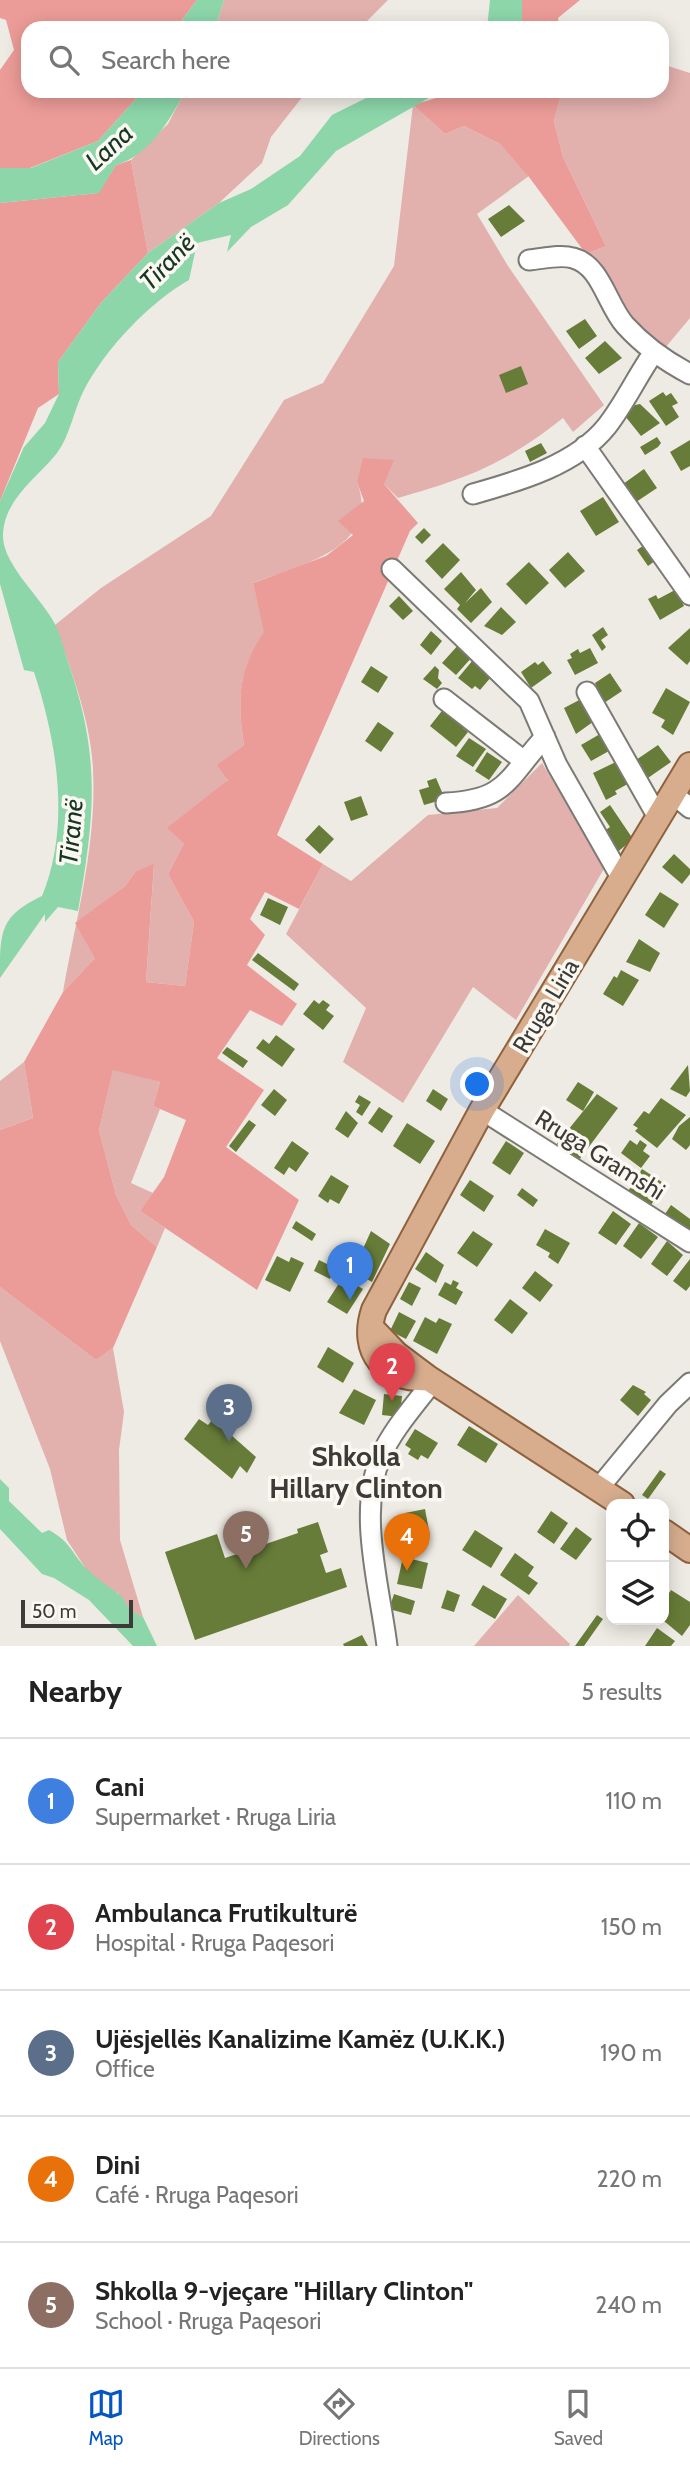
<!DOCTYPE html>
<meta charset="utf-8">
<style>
:root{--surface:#fff;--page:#f6f6f6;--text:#222;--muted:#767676;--line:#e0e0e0;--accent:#0456c0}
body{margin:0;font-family:Cabin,sans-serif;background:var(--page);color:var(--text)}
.controls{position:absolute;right:21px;bottom:21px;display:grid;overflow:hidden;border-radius:14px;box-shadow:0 4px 18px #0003}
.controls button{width:63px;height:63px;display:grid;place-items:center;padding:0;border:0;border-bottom:2px solid var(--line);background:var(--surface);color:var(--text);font:35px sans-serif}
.scale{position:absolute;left:21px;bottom:18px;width:112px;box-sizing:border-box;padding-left:7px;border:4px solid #3c3b38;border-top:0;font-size:19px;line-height:24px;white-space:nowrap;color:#3c3b38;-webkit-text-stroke:5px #fbf8f1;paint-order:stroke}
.you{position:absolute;left:478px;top:1085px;width:24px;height:24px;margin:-18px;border:5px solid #fff;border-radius:50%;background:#1a73e8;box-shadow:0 0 0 10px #1a73e833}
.badge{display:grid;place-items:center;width:46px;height:46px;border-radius:50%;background:var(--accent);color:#fff;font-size:23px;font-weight:700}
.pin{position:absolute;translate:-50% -58px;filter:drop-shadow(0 2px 4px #0008)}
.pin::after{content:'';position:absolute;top:37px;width:24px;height:21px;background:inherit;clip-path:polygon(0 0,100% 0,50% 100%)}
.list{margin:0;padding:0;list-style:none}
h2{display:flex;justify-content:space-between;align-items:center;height:91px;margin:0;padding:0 28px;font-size:30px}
h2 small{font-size:23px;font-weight:400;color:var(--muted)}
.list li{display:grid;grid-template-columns:46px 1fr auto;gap:21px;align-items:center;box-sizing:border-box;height:126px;padding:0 28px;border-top:2px solid var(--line)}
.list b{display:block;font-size:26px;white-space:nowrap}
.list p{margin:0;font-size:23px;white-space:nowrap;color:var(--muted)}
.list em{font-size:23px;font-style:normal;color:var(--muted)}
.icon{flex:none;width:38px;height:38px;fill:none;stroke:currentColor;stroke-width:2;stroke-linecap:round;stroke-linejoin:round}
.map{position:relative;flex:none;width:690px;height:1646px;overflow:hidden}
.search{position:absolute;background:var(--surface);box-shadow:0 4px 18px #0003;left:21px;right:21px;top:21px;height:77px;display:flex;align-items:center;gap:18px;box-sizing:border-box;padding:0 24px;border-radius:21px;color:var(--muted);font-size:26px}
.sheet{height:721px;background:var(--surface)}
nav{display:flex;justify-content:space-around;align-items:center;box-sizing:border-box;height:98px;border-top:2px solid var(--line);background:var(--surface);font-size:19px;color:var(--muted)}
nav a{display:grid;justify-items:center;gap:4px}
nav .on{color:var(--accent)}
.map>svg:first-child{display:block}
.green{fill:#e2b0ad}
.forest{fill:#ec9c98}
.water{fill:#8cd6aa}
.building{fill:#677c38}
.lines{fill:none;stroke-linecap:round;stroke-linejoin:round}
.minor-casing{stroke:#7c7a74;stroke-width:23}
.major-casing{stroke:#8f623e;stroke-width:28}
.minor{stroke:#fff;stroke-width:19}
.major{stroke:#d7ad8e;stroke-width:24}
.labels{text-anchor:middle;stroke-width:7;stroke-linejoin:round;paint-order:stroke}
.street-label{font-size:24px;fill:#3c3b38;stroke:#fbf8f1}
.water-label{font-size:26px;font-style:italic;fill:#163624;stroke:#fbf8f1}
.quarter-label{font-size:28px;font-weight:bold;fill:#3c3b38;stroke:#fbf8f1}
</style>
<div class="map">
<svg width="690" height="1646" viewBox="0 0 690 1646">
<rect width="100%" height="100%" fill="#eeebe4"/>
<!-- green -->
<path class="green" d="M 224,0 L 388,0 L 360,28 L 215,28 Z
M 662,64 L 690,73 L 690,318 L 660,354 L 603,289 L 586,254 L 606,246 L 563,157 L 554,121 L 562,91 L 662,91 Z
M 185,91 L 307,91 L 271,137 L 262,163 L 219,203 L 148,253 L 131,160 L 168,124 Z
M 413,105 L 445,134 L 464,126 L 500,144 L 529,176 L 477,214 L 508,266 L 604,405 L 573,432 L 563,418 C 505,464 468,478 398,498 L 384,484 L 357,482 C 382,548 300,565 253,583 L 265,632 C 238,670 237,700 244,745 L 218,765 L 228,779 L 184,843 L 168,874 L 194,922 L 185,986 L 146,982 L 154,865 L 136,871 L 125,886 L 76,923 L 96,957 L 63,992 C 76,919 97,844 93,770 C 91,720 71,671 55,625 L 101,588 L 211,516 L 284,400 L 323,383 L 394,266 Z
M 542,763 L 605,867 L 516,1020 L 473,987 L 403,1103 L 343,1062 L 366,1008 L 286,934 L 323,864 L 351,881 L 428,815 L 497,808 Z
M 24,1062 L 33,1118 L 0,1130 L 0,1081 Z
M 113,1069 L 160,1082 L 153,1106 L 160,1109 L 131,1183 L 153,1193 L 140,1211 L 165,1228 L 157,1247 L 131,1225 L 116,1195 L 99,1130 Z
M 0,1287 L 96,1360 L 113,1348 L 124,1412 L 119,1450 L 120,1540 L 143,1617 L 128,1610 L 118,1593 L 105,1588 L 86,1569 L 67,1540 L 50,1469 L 0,1341 Z
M 518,1595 L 570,1644 L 569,1646 L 474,1646 Z"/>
<!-- forest -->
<path class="forest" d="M 0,0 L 197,0 L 176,28 L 28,28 L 28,91 L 143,91 L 98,141 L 30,168 L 0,168 L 0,70 L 14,50 L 6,20 L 0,18 Z
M 522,0 L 580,0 L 558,18 L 559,28 L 522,28 Z
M 459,91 L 562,91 L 554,121 L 563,157 L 606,246 L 586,254 L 529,177 L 500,144 L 464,126 L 445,134 L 413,105 Z
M 131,160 L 148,253 L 101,303 L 58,362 L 59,394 L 38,408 L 0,501 L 0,203 L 98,193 L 116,165 Z
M 363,458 L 394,460 L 384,484 L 418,523 L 410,531 L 277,835 L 323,864 L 299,909 L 265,892 L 250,919 L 265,935 L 247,965 L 297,1004 L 282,1026 L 250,1010 L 217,1058 L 264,1090 L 226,1147 L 299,1200 L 257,1290 L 140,1211 L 164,1177 L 186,1120 L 153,1106 L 160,1082 L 113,1070 L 99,1130 L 116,1195 L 131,1225 L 157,1247 L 113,1348 L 96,1360 L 0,1287 L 0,1130 L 33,1118 L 24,1062 L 63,992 L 95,958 L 75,923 L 125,886 L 136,871 L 154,864 L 146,982 L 185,986 L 194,922 L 168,874 L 184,843 L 167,828 L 228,780 L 217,765 L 244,745 C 237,700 238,670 264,632 L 253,583 L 326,556 L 353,535 L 338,521 L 364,501 L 357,482 Z"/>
<!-- water -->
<path class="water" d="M 197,0 L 224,0 L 215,28 L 176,28 Z
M 490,0 L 522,0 L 522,28 L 487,28 Z
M 143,91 L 185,91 C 170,120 150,155 116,165 L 99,193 L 0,203 L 0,168 L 31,168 L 98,141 Z
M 380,91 L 441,91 L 336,151 L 288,205 L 251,227 L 227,252 L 231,235 L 197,243 L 189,280 C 149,303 106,348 84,390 C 74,409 70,436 57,453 C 37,478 4,499 3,535 C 2,565 44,600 56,626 C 62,640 66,657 71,671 C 101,762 94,819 78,911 L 58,907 L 45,922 L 45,914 L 0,978 C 0,931 0,916 42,896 C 71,826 57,742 34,672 L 24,670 L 0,584 L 0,501 L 24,447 L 45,423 L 59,394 L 58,362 L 101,303 L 148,253 L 219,203 L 251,189 L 300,156 L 332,115 Z
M 0,1479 L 9,1488 L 9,1501 L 42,1533 L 49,1530 C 73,1544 70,1552 87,1569 C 96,1578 106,1585 116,1592 C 129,1601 122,1607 143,1617 L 157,1646 L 133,1646 L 89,1600 L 54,1578 L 42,1574 L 0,1529 Z"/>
<!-- building -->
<path class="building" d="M 509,205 L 525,221 L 501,237 L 488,219 Z
M 585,319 L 597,336 L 579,349 L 566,331 Z
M 605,341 L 622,358 L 599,374 L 585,358 Z
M 521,366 L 528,384 L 506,393 L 499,375 Z
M 663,392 L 666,396 L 671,393 L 678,403 L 672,406 L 679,417 L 666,426 L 649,401 Z
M 640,404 L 660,423 L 641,436 L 625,416 L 635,405 Z
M 657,437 L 661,443 L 658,447 L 645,455 L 640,447 Z
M 690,440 L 690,466 L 681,471 L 670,452 Z
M 541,443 L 547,453 L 530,462 L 525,451 Z
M 644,469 L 657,488 L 636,502 L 623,484 Z
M 603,497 L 619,522 L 596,536 L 580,511 Z
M 424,528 L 431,535 L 422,544 L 415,537 Z
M 443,543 L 460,560 L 442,579 L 425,561 Z
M 647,543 L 659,558 L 648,566 L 637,550 Z
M 568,552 L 585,571 L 565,588 L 549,570 Z
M 529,562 L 549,583 L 526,605 L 506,584 Z
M 461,572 L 476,590 L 465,603 L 481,588 L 492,602 L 471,623 L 457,609 L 460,605 L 444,589 Z
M 675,590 L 684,606 L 660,620 L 648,599 L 656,595 L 658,599 Z
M 399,596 L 413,611 L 403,620 L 389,606 Z
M 501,607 L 516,622 L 502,635 L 484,626 Z
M 603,627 L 608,635 L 601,640 L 606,647 L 602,651 L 592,635 Z
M 690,628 L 690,661 L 687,665 L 668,648 Z
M 431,631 L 442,641 L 431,655 L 420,645 Z
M 460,643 L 473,656 L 456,675 L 442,663 Z
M 590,648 L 598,663 L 575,675 L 567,660 L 572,658 L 570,654 L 578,649 L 580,653 Z
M 473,660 L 492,676 L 480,690 L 475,686 L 472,689 L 458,678 Z
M 543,661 L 552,673 L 531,688 L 521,672 L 535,662 L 538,665 Z
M 371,666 L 388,677 L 378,693 L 361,682 Z
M 435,666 L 439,670 L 438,678 L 442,683 L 437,689 L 423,679 Z
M 610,673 L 622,691 L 604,703 L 595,683 Z
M 666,688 L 690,702 L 673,735 L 661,727 L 665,720 L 652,713 Z
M 585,697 L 597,719 L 576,734 L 564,708 Z
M 445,707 L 466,724 L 463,728 L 468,732 L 456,747 L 430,726 Z
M 378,722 L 394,733 L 381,752 L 365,741 Z
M 600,734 L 609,751 L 591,761 L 581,745 Z
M 469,738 L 486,749 L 473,767 L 456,756 Z
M 658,745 L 671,762 L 645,780 L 633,762 Z
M 487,752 L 502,762 L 489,780 L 475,771 Z
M 622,759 L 633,781 L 615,791 L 617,794 L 606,800 L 593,773 Z
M 436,778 L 445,799 L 424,805 L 419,790 L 429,787 L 427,781 Z
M 361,796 L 368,815 L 351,821 L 344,802 Z
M 610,805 L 633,839 L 614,855 L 600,834 L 610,827 L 600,812 Z
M 319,825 L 334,839 L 320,854 L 305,840 Z
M 674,854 L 690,869 L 690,874 L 682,884 L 662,867 Z
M 660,892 L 679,904 L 664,928 L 645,915 Z
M 268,898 L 288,907 L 280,925 L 260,915 Z
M 639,939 L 660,953 L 650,972 L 626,962 Z
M 258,953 L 299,984 L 294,991 L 252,960 Z
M 621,970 L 639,980 L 623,1006 L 603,994 L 614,976 L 617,978 Z
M 314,1000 L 319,1004 L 323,1000 L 330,1005 L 326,1010 L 334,1016 L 323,1030 L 303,1014 Z
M 276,1035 L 295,1049 L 282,1067 L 256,1048 L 263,1039 L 269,1044 Z
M 227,1047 L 248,1061 L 243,1068 L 222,1053 Z
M 688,1065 L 690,1091 L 686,1097 L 670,1089 Z
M 578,1082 L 594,1092 L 583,1111 L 566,1100 Z
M 274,1089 L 287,1100 L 275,1116 L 261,1105 Z
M 433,1089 L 448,1099 L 441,1111 L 426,1101 Z
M 597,1094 L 618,1108 L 579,1160 L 556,1145 Z
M 359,1095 L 371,1102 L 362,1116 L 356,1112 L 360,1105 L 355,1102 Z
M 661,1098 L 686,1115 L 657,1148 L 635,1131 L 638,1128 L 633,1125 L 644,1111 L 649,1114 Z
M 379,1107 L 393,1116 L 382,1133 L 368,1123 Z
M 346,1111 L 358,1123 L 348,1138 L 335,1129 Z
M 690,1117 L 690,1145 L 686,1150 L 672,1139 L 679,1126 Z
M 249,1120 L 256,1125 L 236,1152 L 229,1146 Z
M 407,1123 L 435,1141 L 420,1164 L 393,1146 Z
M 630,1140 L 637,1145 L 640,1140 L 647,1145 L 643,1151 L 650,1156 L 641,1168 L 621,1153 Z
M 292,1141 L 309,1153 L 296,1172 L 289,1167 L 284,1175 L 274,1168 Z
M 506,1141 L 524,1153 L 510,1175 L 492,1163 Z
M 642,1169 L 665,1184 L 649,1208 L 627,1193 Z
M 331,1175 L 349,1186 L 339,1204 L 330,1199 L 328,1203 L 318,1196 Z
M 470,1180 L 494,1196 L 484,1212 L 460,1195 Z
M 522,1188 L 538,1200 L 533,1207 L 517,1195 Z
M 671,1205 L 690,1219 L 690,1236 L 663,1217 Z
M 613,1211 L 631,1224 L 616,1245 L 598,1233 Z
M 296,1221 L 316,1234 L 312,1241 L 292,1228 Z
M 639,1223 L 658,1237 L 641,1259 L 623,1246 Z
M 545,1229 L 570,1243 L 558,1264 L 548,1257 L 550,1253 L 536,1245 Z
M 371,1231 L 390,1244 L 372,1282 L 353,1271 Z
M 473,1231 L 493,1244 L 477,1267 L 457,1253 Z
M 667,1241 L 683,1255 L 667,1276 L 651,1264 Z
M 426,1252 L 444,1265 L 436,1283 L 415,1269 Z
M 277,1256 L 289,1262 L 291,1257 L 304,1263 L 290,1292 L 265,1280 Z
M 690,1259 L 690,1286 L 686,1291 L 673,1281 Z
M 319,1260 L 335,1268 L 330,1279 L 314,1271 Z
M 535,1271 L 553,1285 L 540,1302 L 522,1288 Z
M 343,1277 L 363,1289 L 347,1314 L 327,1302 Z
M 453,1280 L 459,1283 L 456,1288 L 463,1292 L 456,1305 L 438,1295 L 445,1282 L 451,1285 Z
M 409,1282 L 421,1288 L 412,1306 L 400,1299 Z
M 510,1299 L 528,1313 L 512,1334 L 494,1320 Z
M 399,1312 L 416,1321 L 406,1339 L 390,1331 Z
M 425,1317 L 436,1323 L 439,1318 L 452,1324 L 437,1354 L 413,1341 Z
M 328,1347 L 354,1363 L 343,1383 L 317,1367 Z
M 633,1385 L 646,1392 L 644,1394 L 651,1400 L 638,1416 L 620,1400 Z
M 354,1389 L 376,1400 L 364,1425 L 339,1413 Z
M 384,1394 L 402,1396 L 400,1417 L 382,1415 Z
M 199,1419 L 208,1425 L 213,1419 L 256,1457 L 247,1473 L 240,1466 L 232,1479 L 184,1439 Z
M 469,1426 L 498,1444 L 486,1463 L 457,1445 Z
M 415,1429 L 438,1443 L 428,1459 L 421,1455 L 418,1460 L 408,1454 L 411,1449 L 405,1445 Z
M 660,1470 L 666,1474 L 648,1499 L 642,1495 Z
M 425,1509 L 430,1536 L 410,1539 L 405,1513 Z
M 551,1511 L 568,1523 L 554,1544 L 537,1532 Z
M 318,1522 L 328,1552 L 320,1555 L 326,1573 L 341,1568 L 347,1587 L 195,1640 L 165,1552 L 217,1534 L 225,1558 L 298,1533 L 297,1529 Z
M 576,1527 L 592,1539 L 576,1560 L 560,1549 Z
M 475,1530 L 503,1548 L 491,1568 L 462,1550 Z
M 515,1553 L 534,1567 L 528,1576 L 538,1583 L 529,1595 L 500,1575 Z
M 403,1557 L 428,1563 L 422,1589 L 397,1584 Z
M 483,1585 L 507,1599 L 495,1619 L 471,1605 Z
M 447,1590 L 460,1595 L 454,1612 L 441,1608 Z
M 671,1590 L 690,1602 L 690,1625 L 682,1636 L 664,1621 L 664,1601 Z
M 394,1594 L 415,1601 L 411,1615 L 389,1609 Z
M 597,1615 L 603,1619 L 584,1646 L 575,1646 Z
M 657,1628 L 675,1641 L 671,1646 L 645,1646 Z
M 362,1635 L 368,1646 L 344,1646 L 343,1644 Z"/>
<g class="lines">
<defs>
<path id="minor" d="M 529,260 C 542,259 560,254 573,258 C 601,265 607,305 625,325 C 644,346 665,361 690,374
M 585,446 L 690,595
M 473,494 C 519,481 576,465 607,426 C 625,403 637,376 654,352
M 392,569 L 529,701 L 557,765 L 622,879
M 587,692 L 659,819
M 444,699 L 524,761
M 673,794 L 690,808
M 446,803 C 508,800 507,778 545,737
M 482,1110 L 690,1242
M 598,1489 L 668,1404 L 690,1383
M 387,1646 C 380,1588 357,1512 381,1456 C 393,1429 415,1405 433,1381"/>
<path id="major" d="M 375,1332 L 396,1354 L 428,1378 L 622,1504
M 428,1378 C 385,1381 360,1352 374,1310 L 482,1110 L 690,765
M 664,1532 L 690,1550"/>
</defs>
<!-- minor casing -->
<use href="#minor" class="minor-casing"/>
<!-- major casing -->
<use href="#major" class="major-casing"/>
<!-- minor -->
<use href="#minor" class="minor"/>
<!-- major -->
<use href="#major" class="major"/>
</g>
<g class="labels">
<!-- street labels -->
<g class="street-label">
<text transform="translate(546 1006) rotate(-59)" y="8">Rruga Liria</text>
<text transform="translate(600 1155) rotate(32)" y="8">Rruga Gramshi</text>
</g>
<!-- water labels -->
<g class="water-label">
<text transform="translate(109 147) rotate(-43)" y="9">Lana</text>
<text transform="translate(167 262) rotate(-46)" y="9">Tiranë</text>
<text transform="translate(71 832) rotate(-85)" y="9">Tiranë</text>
</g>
<!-- quarter labels -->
<g class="quarter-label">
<text x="356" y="1466">Shkolla<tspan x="356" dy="32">Hillary Clinton</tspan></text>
</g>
</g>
</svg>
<div class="controls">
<button><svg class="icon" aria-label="locate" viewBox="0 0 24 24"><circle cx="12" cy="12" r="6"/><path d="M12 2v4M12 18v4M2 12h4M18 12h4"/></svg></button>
<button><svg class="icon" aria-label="layers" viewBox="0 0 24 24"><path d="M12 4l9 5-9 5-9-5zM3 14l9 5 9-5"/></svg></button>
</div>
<div class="scale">50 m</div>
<div class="you"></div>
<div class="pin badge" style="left:350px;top:1300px;background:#3f7fe0">1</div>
<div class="pin badge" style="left:392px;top:1401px;background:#e0444e">2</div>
<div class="pin badge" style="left:229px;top:1442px;background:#5c6f8a">3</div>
<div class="pin badge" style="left:407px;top:1571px;background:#e8710a">4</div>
<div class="pin badge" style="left:246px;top:1569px;background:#8d6e63">5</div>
<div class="search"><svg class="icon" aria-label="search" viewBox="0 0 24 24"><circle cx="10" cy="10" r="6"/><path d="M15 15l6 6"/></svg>Search here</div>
</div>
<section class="sheet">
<h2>Nearby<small>5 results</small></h2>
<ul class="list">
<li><span class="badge" style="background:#3f7fe0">1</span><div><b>Cani</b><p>Supermarket · Rruga Liria</p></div><em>110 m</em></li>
<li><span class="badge" style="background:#e0444e">2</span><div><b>Ambulanca Frutikulturë</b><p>Hospital · Rruga Paqesori</p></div><em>150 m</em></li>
<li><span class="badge" style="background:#5c6f8a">3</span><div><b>Ujësjellës Kanalizime Kamëz (U.K.K.)</b><p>Office</p></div><em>190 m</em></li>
<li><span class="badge" style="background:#e8710a">4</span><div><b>Dini</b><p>Café · Rruga Paqesori</p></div><em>220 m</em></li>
<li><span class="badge" style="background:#8d6e63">5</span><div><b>Shkolla 9-vjeçare &quot;Hillary Clinton&quot;</b><p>School · Rruga Paqesori</p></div><em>240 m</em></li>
</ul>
</section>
<nav>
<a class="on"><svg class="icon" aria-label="map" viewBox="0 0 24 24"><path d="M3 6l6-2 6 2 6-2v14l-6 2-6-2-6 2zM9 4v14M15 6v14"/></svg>Map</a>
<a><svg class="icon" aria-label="directions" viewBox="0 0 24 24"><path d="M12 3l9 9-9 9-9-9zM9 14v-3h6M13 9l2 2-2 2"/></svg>Directions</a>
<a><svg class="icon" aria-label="saved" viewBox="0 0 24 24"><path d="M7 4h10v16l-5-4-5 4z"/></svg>Saved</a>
</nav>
